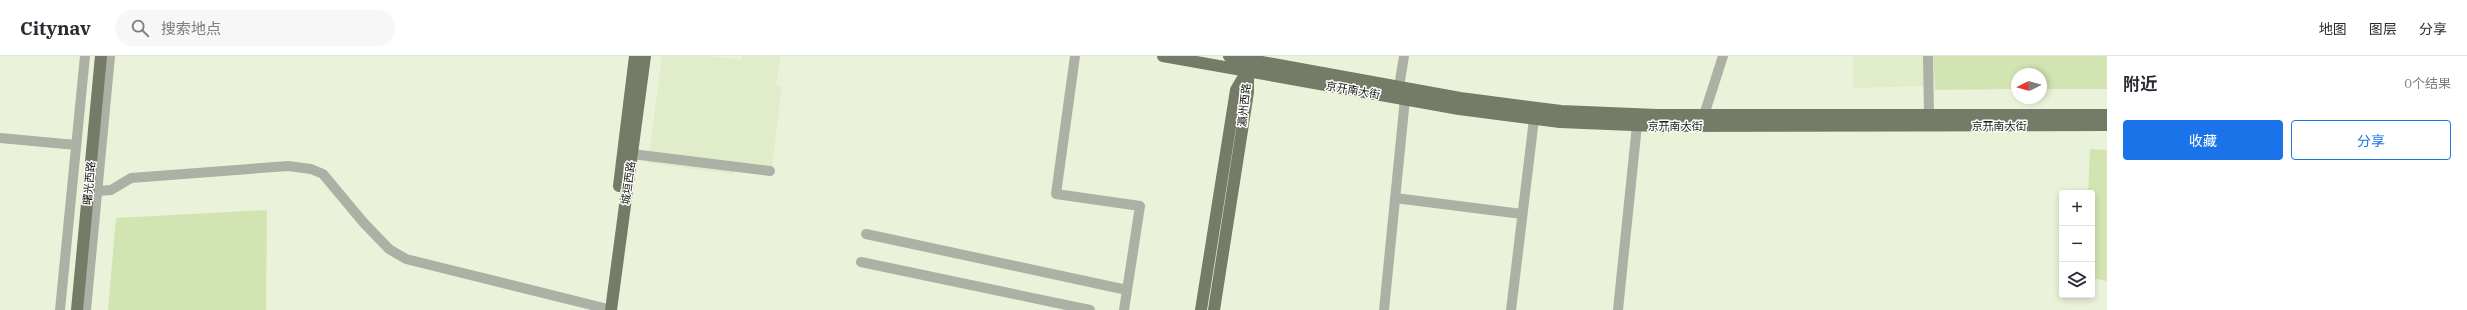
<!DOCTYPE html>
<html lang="zh">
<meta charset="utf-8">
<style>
:root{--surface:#fff;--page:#f7f7f7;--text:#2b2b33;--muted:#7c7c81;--line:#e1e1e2;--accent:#1a73e8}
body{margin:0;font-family:"IBM Plex Serif","Noto Sans SC",serif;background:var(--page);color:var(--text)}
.controls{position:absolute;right:12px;bottom:12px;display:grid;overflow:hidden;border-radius:4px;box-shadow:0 2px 6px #0003}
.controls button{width:36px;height:36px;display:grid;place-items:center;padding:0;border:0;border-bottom:1px solid var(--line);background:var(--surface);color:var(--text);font:20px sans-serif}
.compass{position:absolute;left:2011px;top:12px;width:36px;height:36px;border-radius:50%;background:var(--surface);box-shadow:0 2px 6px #0003;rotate:265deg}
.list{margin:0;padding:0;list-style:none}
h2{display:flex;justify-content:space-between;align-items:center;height:52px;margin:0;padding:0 16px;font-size:17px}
h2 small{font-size:13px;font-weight:400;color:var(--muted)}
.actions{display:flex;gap:8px;padding:12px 16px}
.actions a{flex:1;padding:9px 0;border:1px solid var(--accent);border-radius:4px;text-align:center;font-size:14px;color:var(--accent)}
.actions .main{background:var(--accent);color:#fff}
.icon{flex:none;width:22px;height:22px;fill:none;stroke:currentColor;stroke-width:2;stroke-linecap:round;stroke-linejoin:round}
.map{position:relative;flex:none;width:2107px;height:254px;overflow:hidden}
header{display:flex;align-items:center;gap:24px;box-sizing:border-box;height:56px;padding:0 20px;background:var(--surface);border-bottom:1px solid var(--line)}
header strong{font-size:19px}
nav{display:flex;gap:22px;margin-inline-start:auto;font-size:14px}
.search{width:280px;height:36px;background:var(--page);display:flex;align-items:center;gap:10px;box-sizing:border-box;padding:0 14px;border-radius:22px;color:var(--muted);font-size:15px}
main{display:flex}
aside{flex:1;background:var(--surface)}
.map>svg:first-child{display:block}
.built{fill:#e0ecca}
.green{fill:#d3e4b3}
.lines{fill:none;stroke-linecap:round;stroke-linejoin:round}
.minor{stroke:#acb0a5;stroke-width:10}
.major{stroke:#747c68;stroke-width:12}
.labels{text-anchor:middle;stroke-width:3;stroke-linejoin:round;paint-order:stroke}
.street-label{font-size:11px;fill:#171a10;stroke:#fff}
</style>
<header>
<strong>Citynav</strong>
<div class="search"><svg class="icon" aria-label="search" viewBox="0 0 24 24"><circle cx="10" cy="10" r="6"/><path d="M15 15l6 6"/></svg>搜索地点</div>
<nav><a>地图</a><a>图层</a><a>分享</a></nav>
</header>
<main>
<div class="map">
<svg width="2107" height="254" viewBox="0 0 2107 254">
<rect width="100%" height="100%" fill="#eaf3d9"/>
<!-- built -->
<path class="built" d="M 662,0 L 710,0 L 741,4 L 742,0 L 781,0 L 776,29 L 782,31 L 771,118 L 734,113 L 734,118 L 648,107 Z
M 1853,0 L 1925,0 L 1925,30 L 1853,32 Z"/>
<!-- green -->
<path class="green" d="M 1933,0 L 2107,0 L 2107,33 L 2041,33 L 2041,18 L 2017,18 L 2017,33 L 1935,34 Z
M 2090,93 L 2107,94 L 2107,225 L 2092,222 L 2092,137 L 2088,137 Z
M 267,154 L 266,254 L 108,254 L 116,162 Z"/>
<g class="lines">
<!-- minor -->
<path class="minor" d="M 1075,0 L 1056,138 L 1140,150 L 1124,254
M 1928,0 L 1929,59
M 1399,31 L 1404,0
M 1704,59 L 1723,0
M 0,82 L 76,89
M 632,98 L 770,115
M 98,135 L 111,134 L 131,122 L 288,110 L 311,113 L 323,118 L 363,166 L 389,193 L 406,203 L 604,252
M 1395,142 L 1522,158
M 866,178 L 1127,234
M 861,206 L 1090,254
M 60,254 L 85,0
M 86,254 L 110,0
M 1384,254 L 1405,43
M 1511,254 L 1534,63
M 1618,254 L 1637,69"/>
<!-- major -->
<path class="major" d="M 1163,0 L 1459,53 L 1560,66 L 1656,70 L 2107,69
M 1229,0 L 1460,42 L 1561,55 L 1657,59 L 2107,59
M 619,130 L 635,0
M 77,254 L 101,0
M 611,254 L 645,0
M 1201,254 L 1236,34 L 1247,15
M 1214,254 L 1248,36 L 1248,7"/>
</g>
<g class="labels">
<!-- street labels -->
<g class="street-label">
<text transform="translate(1353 34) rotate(10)" y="4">京开南大街</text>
<text transform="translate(1244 49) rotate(-84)" y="4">瀛州西路</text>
<text x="1675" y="74">京开南大街</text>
<text x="1999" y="74">京开南大街</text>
<text transform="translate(89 127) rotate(-85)" y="4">曙光西路</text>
<text transform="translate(628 127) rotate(-82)" y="4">城垣西路</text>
</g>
</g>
</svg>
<div class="controls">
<button>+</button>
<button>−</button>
<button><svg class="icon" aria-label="layers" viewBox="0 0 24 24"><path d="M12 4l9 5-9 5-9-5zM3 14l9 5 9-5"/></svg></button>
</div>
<svg class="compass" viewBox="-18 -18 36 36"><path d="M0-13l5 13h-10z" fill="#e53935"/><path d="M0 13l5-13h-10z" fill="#7c7c81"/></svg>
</div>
<aside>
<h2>附近<small>0个结果</small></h2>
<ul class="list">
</ul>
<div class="actions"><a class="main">收藏</a><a>分享</a></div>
</aside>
</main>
